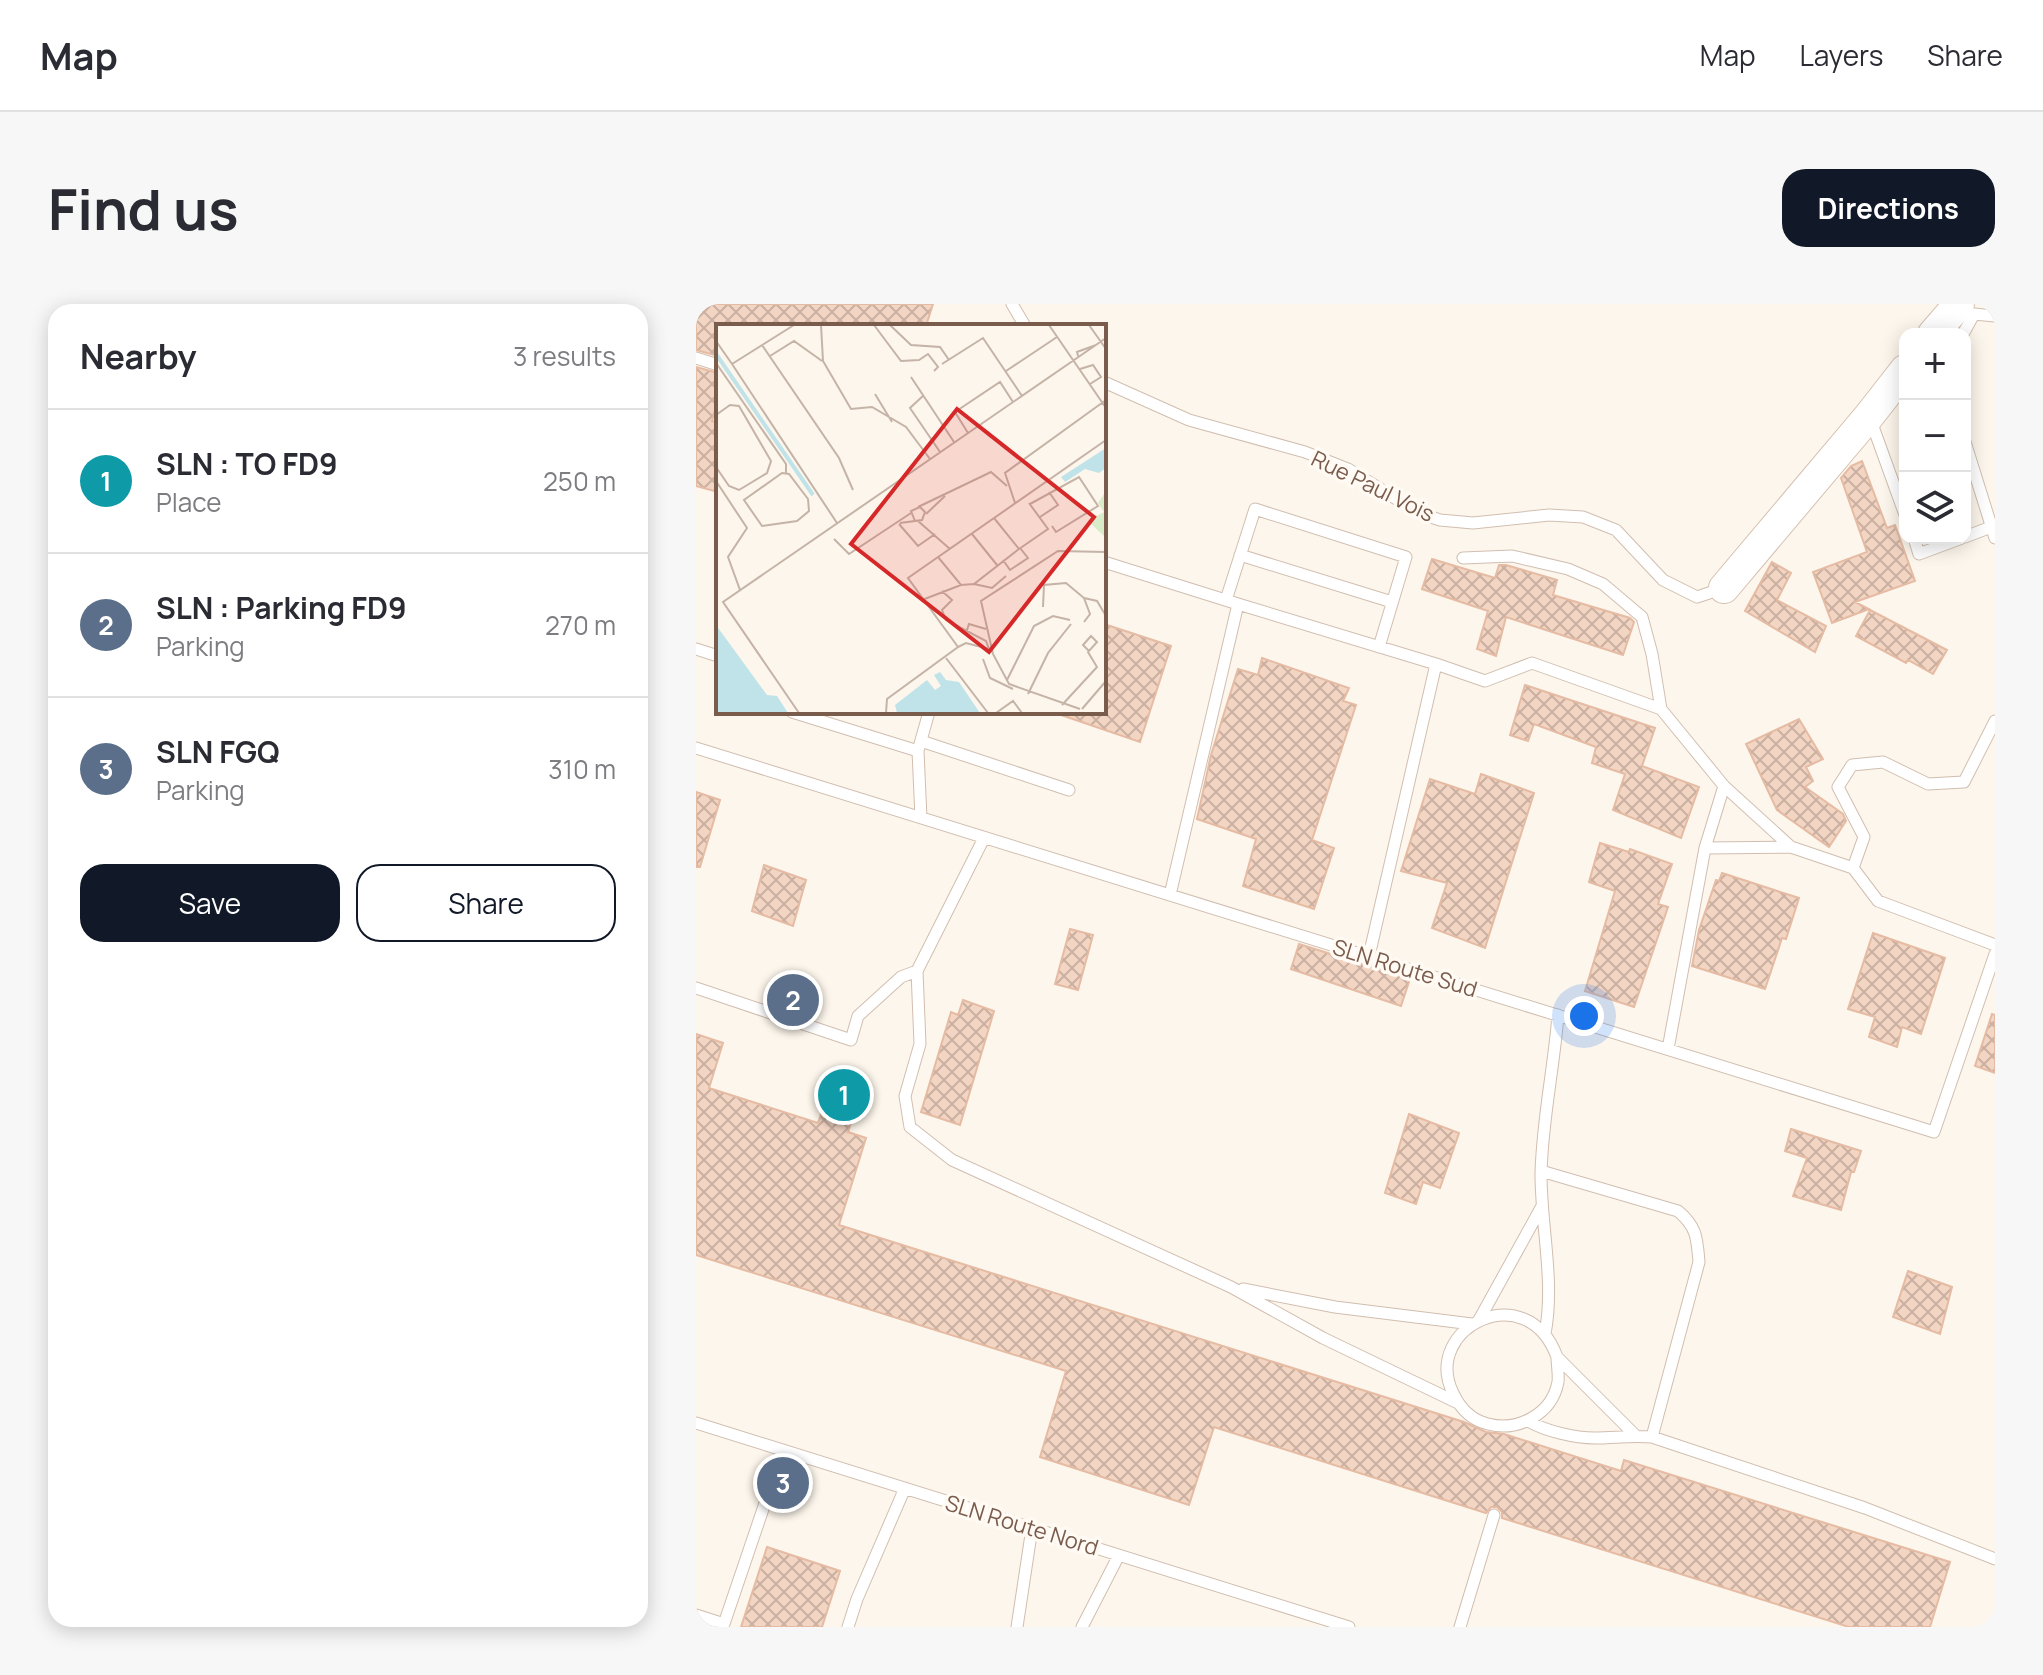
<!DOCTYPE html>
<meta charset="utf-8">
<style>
:root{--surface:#fff;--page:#f7f7f7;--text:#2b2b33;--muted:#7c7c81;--line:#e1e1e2;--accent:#111827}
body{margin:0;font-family:Manrope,sans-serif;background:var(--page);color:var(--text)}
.controls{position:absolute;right:24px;top:24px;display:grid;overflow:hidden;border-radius:16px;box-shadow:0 4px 20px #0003}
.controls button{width:72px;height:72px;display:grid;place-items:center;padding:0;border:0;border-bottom:2px solid var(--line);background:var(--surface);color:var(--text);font:40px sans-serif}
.you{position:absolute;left:888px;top:712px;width:28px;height:28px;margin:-20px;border:6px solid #fff;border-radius:50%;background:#1a73e8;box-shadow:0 0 0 12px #1a73e833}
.badge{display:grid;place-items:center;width:52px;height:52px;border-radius:50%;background:var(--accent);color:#fff;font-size:26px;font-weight:700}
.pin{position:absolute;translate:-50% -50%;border:4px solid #fff;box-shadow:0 2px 8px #0006}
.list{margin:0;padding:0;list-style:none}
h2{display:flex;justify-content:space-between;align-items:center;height:104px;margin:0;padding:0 32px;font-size:34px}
h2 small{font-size:26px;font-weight:400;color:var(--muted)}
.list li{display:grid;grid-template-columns:52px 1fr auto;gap:24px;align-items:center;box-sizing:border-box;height:144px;padding:0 32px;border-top:2px solid var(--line)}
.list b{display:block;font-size:30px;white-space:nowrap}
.list p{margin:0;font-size:26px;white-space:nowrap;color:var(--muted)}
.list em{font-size:26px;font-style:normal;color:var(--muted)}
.actions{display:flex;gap:16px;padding:24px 32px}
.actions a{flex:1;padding:18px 0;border:2px solid var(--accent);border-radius:24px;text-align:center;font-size:28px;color:var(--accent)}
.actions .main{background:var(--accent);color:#fff}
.icon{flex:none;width:44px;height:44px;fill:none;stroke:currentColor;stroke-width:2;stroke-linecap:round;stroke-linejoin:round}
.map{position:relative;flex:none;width:1299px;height:1323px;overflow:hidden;border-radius:24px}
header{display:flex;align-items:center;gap:48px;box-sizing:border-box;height:112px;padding:0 40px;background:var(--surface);border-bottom:2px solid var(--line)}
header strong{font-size:38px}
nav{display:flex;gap:44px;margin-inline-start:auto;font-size:28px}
.intro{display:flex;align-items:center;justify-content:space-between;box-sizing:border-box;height:192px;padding:0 48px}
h1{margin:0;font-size:56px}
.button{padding:20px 36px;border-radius:24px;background:var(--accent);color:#fff;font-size:28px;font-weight:700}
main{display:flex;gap:48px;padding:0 48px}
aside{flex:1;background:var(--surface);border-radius:24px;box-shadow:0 4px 20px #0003}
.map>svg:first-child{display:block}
.building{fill:url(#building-cross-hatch);stroke:#e6bba3;stroke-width:2}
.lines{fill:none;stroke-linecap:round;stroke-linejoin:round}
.lane-casing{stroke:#d1beb0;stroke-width:13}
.secondary-casing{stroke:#d6c0b0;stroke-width:32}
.lane{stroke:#fff;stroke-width:11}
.secondary{stroke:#fff;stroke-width:30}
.labels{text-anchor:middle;stroke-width:7;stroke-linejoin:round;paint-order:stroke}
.street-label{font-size:22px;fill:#7a5c4d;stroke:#fffaf3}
.inset-river{fill:none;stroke:#bfe3e8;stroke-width:4}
.inset-road{fill:none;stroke:#c5b3a7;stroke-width:2}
.view{fill:#d62828;fill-opacity:0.15;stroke:#d62828;stroke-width:4}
.inset-edge{fill:none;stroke:#7a5c4d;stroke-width:4}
</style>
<header>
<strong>Map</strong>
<nav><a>Map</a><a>Layers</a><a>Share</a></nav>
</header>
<div class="intro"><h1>Find us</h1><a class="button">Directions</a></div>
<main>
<aside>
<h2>Nearby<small>3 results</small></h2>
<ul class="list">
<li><span class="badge" style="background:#0f9aa8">1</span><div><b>SLN : TO FD9</b><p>Place</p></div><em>250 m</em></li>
<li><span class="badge" style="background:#5c6f8a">2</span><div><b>SLN : Parking FD9</b><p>Parking</p></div><em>270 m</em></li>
<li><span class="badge" style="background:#5c6f8a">3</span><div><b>SLN FGQ</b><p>Parking</p></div><em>310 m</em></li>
</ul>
<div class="actions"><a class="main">Save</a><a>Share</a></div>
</aside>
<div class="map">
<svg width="1299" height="1323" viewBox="0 0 1299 1323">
<defs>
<pattern id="building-cross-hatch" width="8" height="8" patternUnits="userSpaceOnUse" patternTransform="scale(2)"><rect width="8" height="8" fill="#f3d5c3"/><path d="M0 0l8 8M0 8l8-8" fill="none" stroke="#cab0a1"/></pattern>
</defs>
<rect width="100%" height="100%" fill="#fdf6ec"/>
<!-- building -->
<path class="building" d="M 0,0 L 237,0 L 230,22 L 22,22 L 22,52 L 0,46 Z
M 0,63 L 22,69 L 22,95 L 16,117 L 22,119 L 22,188 L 0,182 Z
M 1166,157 L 1191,224 L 1199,221 L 1219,277 L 1159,298 L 1173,305 L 1136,319 L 1117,268 L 1171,248 L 1145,174 L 1155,162 Z
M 736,255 L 799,274 L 803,261 L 810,261 L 861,276 L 857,291 L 934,314 L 938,318 L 927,351 L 810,313 L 800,352 L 781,345 L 792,307 L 726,285 Z
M 1076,258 L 1095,269 L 1081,296 L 1130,322 L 1119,348 L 1049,307 Z
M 1174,306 L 1251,346 L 1237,370 L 1212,356 L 1210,359 L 1160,332 Z
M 408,320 L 475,342 L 444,438 L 365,411 L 365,408 L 408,408 Z
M 566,354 L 653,384 L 647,397 L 660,401 L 616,536 L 638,544 L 618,605 L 547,582 L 560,535 L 501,515 L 515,451 L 542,365 L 562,371 Z
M 829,381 L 959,424 L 946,462 L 1003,483 L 985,534 L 917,506 L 929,470 L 896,459 L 900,443 L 838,420 L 832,437 L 814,431 Z
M 1103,415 L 1127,455 L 1110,463 L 1117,477 L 1109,483 L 1147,510 L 1150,517 L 1133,543 L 1081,506 L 1050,440 Z
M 785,470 L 838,489 L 789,644 L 736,624 L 751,579 L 705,567 L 734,475 L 779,490 Z
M 0,488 L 24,496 L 4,563 L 0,563 Z
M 904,539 L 933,548 L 934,545 L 976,560 L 962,600 L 972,603 L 938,703 L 889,687 L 919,587 L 893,578 Z
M 68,561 L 110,576 L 97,622 L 56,607 Z
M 1026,569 L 1103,594 L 1090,635 L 1086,634 L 1069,685 L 996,662 L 1003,626 L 1020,576 L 1023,577 Z
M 374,625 L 397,631 L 382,686 L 359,680 Z
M 1177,629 L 1249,654 L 1225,730 L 1206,723 L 1201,743 L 1173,733 L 1179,713 L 1152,705 Z
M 603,640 L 714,675 L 705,702 L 595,665 Z
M 267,696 L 298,707 L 264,821 L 225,808 L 255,708 L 262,711 Z
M 1296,710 L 1299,711 L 1299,769 L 1279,762 Z
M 0,730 L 27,739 L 13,784 L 122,819 L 138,773 L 167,782 L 152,828 L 170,834 L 143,921 L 768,1118 L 790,1128 L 808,1130 L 925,1167 L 928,1156 L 1254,1258 L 1234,1323 L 1153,1323 L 806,1214 L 806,1208 L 801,1203 L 795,1203 L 790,1209 L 518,1123 L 493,1201 L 344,1153 L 370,1067 L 0,951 Z
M 713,810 L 763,829 L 744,884 L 727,878 L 720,900 L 689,889 Z
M 1095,825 L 1165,847 L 1158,868 L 1155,868 L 1145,906 L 1097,892 L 1111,854 L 1089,847 Z
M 1212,967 L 1256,983 L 1244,1030 L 1197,1013 Z
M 71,1243 L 144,1267 L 126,1323 L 45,1323 Z"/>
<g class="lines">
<defs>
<path id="lane" d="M 316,0 L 329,22
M 1267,30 L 1278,10 L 1299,12
M 0,54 L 22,61
M 408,78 L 493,116 L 609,148 L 652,165 L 723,209 L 744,216 L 777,219 L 853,211 L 887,213 L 920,226 L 967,276 L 1001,293 L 1028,284
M 1175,117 L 1209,211
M 1269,138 L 1299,234
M 1269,233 L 1295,223
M 1218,234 L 1223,250 L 1266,234
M 544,251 L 696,298
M 767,254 L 816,252 L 872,265 L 907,280 L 946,313 L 956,350 L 965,405
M 408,258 L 542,300 L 474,591
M 530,296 L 559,205 L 710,253 L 683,343
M 542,300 L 740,360 L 789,377 L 836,359 L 965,405 L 1028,482 L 1009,544 L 972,745
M 0,345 L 22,352
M 96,408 L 222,447
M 225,437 L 373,486
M 0,444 L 1238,828 L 1299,650
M 1028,482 L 1095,543 L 1157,564 L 1182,597 L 1299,641
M 225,514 L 222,447 L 233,408
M 1009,544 L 1095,543
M 1157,564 L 1168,533 L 1142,483 L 1156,461 L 1187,458 L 1232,480 L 1268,478 L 1299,417
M 673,652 L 740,360
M 221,667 L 224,740 L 209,792 L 214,823 L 256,856 L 535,983 L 627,1034 L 762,1099
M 0,684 L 155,736 L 162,712 L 205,673 L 221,667 L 288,534
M 845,867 L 982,907 C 1001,923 1001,934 1003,958 L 956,1133
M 547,985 L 639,1003 L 776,1020
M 783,1016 L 846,902
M 849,1030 C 859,977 845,924 845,870 C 846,817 858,764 862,711
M 861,1053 C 861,1061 863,1070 862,1078 C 856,1110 822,1128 792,1120 C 775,1116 764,1104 757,1089 C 725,1024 831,971 861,1053 L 939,1131
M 832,1117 C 849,1127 879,1134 899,1134 C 918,1134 936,1131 956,1133 L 1169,1204 L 1299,1255
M 0,1119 L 653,1323
M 0,1311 L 28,1320 L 87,1146
M 152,1323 L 161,1295 L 209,1184
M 321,1323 L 336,1224
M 386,1323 L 423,1251
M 764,1323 L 798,1211"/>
<path id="secondary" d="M 1237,30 L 1263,0
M 1028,284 L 1173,112 L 1209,66"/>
</defs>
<!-- lane casing -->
<use href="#lane" class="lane-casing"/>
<!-- secondary casing -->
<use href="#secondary" class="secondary-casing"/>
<!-- lane -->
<use href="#lane" class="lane"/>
<!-- secondary -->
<use href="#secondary" class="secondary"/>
</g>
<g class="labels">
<!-- street labels -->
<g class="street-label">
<text transform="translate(677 182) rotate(26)" y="8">Rue Paul Vois</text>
<text transform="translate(709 664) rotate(17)" y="8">SLN Route Sud</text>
<text transform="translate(326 1221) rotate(17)" y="8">SLN Route Nord</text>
</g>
</g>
<!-- overview -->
<g transform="translate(20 20)">
<rect width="390" height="390" fill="#fdf6ec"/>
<path d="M 390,167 L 390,214 L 372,197 L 388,188 L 382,179 Z" fill="#d8ecc9"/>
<path d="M 390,124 L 390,144 L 383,149 L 369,145 L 349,158 L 345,153 ZM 0,301 L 51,371 L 61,372 L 72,389 L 0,389 ZM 224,348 L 230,356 L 243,358 L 264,389 L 181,389 L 179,381 L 211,356 L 219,366 L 225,362 L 218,351 Z" fill="#bfe3e8"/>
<path class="inset-river" d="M 0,30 L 97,171"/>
<path class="inset-road" d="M 105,1 L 107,37 L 135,85 L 156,83 L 190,103 L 214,135M 158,1 L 185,37 L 203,36 L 212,30 L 222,43 L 218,47M 174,1 L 195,21 L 224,23 L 233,36M 333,1 L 390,84M 373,1 L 390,25M 0,17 L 16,40 L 78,1M 46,21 L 123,134 L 137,166M 54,32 L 78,17 L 106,37M 362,32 L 361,28 L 380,21M 0,39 L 70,140 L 70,150M 16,40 L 121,199M 226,40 L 267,14 L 306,72M 364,45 L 377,41 L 385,53 L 374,60M 290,47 L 341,13M 195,53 L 238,118M 159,70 L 176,98M 208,71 L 194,84 L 224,128M 0,91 L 14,81 L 23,82 L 55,137 L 51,149 L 23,166 L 13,162 L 0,143M 252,109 L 239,88 L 284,58 L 297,78M 66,149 L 73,150 L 92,175 L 93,187 L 81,197 L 46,202 L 28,176 ZM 0,157 L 31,204 L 12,233 L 24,266M 299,179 L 289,149 L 390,76M 314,180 L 363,153 L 382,182 L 340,208 L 336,202M 202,183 L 275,148 L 291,162M 210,190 L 229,172M 324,193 L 342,181 L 333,168M 278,194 L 303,225 L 332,205 L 313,179M 202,197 L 234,225M 184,199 L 206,196 L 209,188 L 204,183 L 195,187 L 199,197M 183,200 L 202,222 L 219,210M 256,210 L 281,241M 118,215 L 133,230 L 195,189M 222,233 L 245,261 L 258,260 L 303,225M 287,236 L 294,246 L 312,234 L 304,224M 258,260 L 276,264 L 290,252M 226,267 L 236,276 L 226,286 L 230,296 L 270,317 L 273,325 L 250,319 L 242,323M 368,274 L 381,277 L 390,292M 206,276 L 245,261M 327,283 L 328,261 L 350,259 L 368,274 L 374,290 L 368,298M 250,309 L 253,300 L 270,305M 230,334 L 272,389M 267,335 L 274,354 L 297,365M 291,356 L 318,302 L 337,292 L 354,296M 312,370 L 332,329 L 355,300M 346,381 L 381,343 L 372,328 L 381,318 L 375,312 L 367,321 L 373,327M 364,385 L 293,360 L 277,330 L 265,277 L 342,227 L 390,228M 366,385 L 390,357M 83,389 L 7,278 L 390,14M 170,389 L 171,375 L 242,323 L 192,254 L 390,116M 280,389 L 297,377 L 306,389"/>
<path class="view" d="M 241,85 L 378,193 L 273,328 L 135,220 Z"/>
<rect width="390" height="390" class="inset-edge"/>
</g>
</svg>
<div class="controls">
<button>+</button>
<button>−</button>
<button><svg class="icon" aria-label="layers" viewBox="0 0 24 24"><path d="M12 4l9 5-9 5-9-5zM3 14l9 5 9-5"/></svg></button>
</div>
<div class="you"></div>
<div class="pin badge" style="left:148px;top:791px;background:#0f9aa8">1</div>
<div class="pin badge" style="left:97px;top:696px;background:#5c6f8a">2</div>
<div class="pin badge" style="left:87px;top:1179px;background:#5c6f8a">3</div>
</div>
</main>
